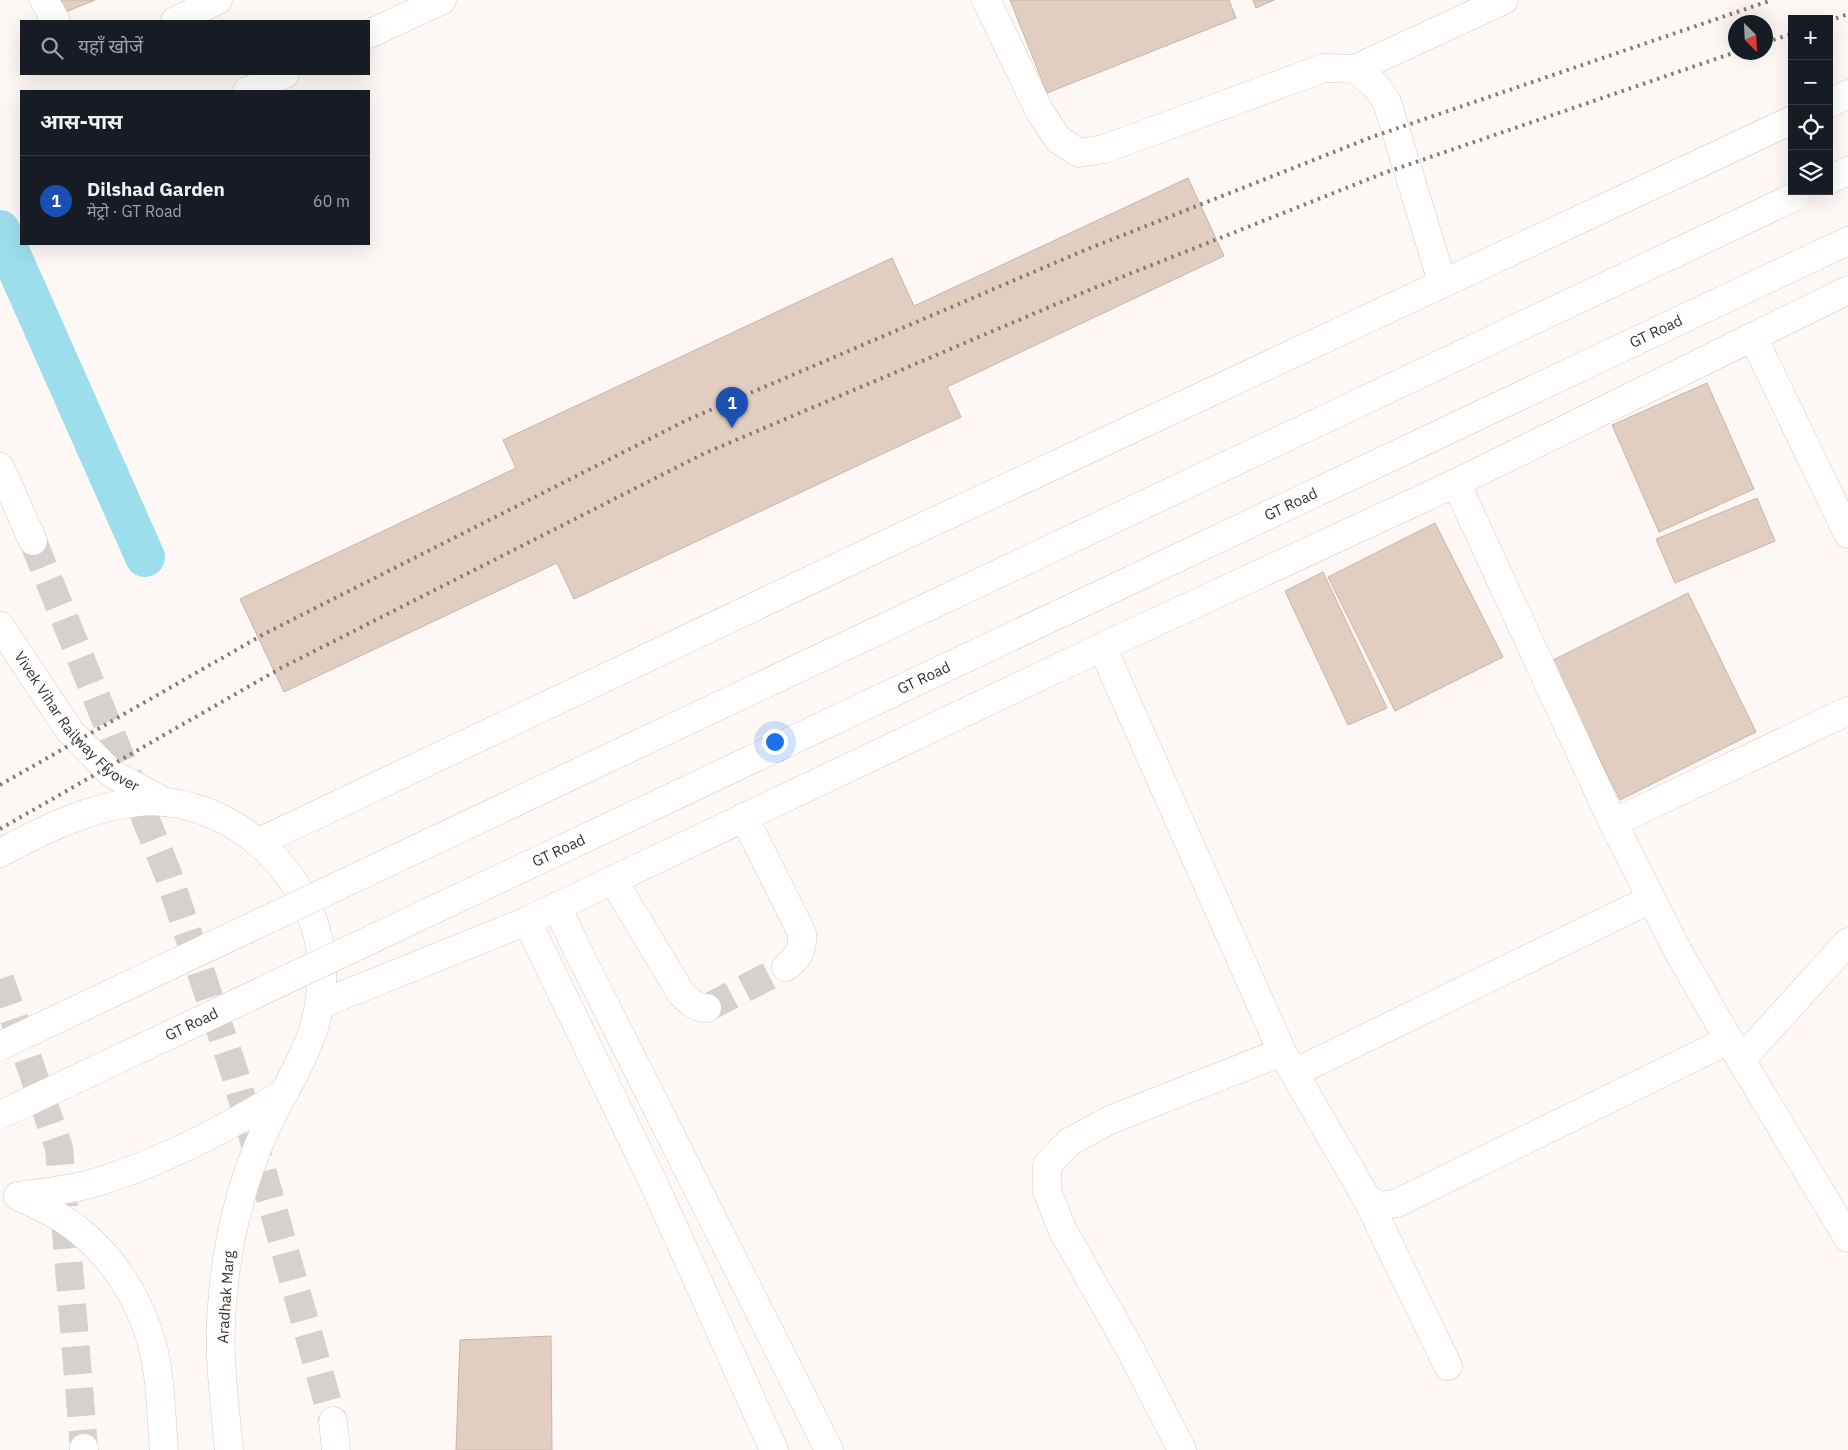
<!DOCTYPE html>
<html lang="hi">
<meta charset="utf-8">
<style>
:root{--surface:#171b24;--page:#20242c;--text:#f1f3f6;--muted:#9ea1a6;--line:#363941;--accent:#048aab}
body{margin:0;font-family:"IBM Plex Sans","Noto Sans Devanagari",sans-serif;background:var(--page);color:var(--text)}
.controls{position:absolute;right:15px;top:15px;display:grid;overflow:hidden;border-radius:0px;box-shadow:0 5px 20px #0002}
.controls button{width:45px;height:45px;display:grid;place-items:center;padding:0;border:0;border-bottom:1px solid var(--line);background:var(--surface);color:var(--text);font:25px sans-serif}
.compass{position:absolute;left:1728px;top:15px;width:45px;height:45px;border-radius:50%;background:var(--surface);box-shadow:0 5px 20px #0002;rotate:156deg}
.you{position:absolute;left:774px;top:741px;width:18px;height:18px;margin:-12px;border:4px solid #fff;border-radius:50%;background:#1a73e8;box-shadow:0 0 0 8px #1a73e833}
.badge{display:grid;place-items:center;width:32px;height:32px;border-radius:50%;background:var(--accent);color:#fff;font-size:16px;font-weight:700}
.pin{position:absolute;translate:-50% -41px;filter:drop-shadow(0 1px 2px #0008)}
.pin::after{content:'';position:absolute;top:26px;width:18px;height:15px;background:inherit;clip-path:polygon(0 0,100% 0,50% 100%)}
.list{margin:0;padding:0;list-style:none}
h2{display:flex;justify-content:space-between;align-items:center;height:65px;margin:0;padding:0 20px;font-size:21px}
h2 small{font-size:16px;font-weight:400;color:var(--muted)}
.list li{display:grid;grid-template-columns:32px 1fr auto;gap:15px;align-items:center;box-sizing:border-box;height:90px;padding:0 20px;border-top:1px solid var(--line)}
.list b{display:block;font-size:19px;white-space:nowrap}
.list p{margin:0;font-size:16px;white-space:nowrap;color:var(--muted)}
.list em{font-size:16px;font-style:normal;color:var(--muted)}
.icon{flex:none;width:28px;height:28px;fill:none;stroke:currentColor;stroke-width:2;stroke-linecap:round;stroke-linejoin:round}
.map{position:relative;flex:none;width:1848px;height:1450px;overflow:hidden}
.search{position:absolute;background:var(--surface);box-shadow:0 5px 20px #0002;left:20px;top:20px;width:350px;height:55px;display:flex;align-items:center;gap:12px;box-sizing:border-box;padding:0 18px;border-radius:0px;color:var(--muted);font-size:19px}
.panel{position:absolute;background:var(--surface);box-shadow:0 5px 20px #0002;left:20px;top:90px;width:350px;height:155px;border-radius:0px}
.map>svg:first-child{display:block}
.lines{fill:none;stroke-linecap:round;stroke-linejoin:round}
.canal{stroke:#9ddeec;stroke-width:40}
.building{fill:#e2cec1;stroke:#c8b4a8}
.minor-tunnel{stroke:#d6d0ce;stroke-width:28;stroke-dasharray:28 14;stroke-linecap:butt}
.major-tunnel{stroke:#d6d0ce;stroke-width:28;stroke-dasharray:28 14;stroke-linecap:butt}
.minor-casing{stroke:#dfcabe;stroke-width:29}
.major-casing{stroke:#dfcabe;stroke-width:29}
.highway-casing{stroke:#dfcabe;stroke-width:29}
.minor{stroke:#fff;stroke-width:28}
.major{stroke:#fff;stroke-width:28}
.highway{stroke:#fff;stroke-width:28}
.rail{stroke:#837c79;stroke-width:4;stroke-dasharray:2.5 5;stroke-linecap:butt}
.highway-bridge-casing{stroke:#dfcabe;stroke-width:29;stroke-linecap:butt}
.highway-bridge{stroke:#fff;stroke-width:28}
.labels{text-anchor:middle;stroke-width:5;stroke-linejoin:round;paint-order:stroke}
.street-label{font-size:15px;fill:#3a312d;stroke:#fff}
</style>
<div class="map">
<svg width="1848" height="1450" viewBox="0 0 1848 1450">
<rect width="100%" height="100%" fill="#fdf8f6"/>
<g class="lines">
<!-- canal -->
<path class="canal" d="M 0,230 L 145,557"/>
</g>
<!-- building -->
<path class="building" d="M 57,0 L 95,0 L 63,13 Z
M 1010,0 L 1229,0 L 1236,18 L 1047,93 Z
M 1253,0 L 1274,0 L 1256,8 Z
M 1188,178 L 1224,256 L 947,387 L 961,417 L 574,599 L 557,563 L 284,692 L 240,599 L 516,468 L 503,440 L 892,258 L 914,306 Z
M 1707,383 L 1754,489 L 1659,532 L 1612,425 Z
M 1757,498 L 1775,541 L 1675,583 L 1656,539 Z
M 1435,523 L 1503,657 L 1395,711 L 1328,577 Z
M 1323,572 L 1387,708 L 1348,725 L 1285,591 Z
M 1688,593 L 1756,732 L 1620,800 L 1551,661 Z
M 551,1336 L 552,1450 L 456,1450 L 460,1340 Z"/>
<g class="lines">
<!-- minor-tunnel -->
<path class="minor-tunnel" d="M 707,1008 L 786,967"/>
<!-- major-tunnel -->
<path class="major-tunnel" d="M 33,541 L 168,874 L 235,1074 L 333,1421
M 0,979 L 59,1148 L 84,1448"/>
<defs>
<path id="minor" d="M 44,0 L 56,21
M 986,0 L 1040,112 L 1059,140 L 1079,153 L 1104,149 L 1324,68 L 1355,69 L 1504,0
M 175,21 L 218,0
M 369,34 L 442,0
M 1355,69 L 1376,86 L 1387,102 L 1442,282
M 247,91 L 285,74
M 1753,337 L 1848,534
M 1456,483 L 1613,823 L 1679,953 L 1729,1040 L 1848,1238
M 1102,647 L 1282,1052 L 1367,1199 L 1380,1206 L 1397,1203 L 1729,1040
M 744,817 L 802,933 C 803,950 799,957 786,967
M 1613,823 L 1848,711
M 613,880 L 681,993 C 689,1001 695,1008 707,1008
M 557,907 L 576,947 L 829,1450
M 527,921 L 654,1184 L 774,1450
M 1741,1060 L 1848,942
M 1294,1073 L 1651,899
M 1367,1199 L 1448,1366
M 1182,1450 L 1129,1347 L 1063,1231 L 1047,1191 L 1047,1165 L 1069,1142 L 1110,1120 L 1282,1052"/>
<g id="major">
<path d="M 1829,103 L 1848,94"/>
<path d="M 0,467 L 33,541"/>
<path id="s1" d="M 0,626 L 69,730 L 111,773 L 165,802"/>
<path d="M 259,842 C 769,599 1279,357 1792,120"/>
<path d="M 0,853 C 43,830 89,807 138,802 C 235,793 328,885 322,981 C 320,999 318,1019 311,1036 C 297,1075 272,1110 257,1149 C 235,1204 224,1261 221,1320 C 219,1363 225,1407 229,1450"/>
<path d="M 319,1005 L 527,921 L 1102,647 L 1456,483 L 1848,290"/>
<path d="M 18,1196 C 39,1206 60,1215 78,1230 C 114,1258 140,1300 152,1344 C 161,1377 161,1415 164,1450"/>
<path d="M 18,1196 C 43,1193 69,1190 94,1183 C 161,1163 224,1130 284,1093"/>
<path d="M 333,1421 L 336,1450"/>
<path d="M 84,1448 L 84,1450"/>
</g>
<path id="highway" d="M 1829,180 L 1848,171
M 1818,255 L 1848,241"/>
</defs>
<!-- minor casing -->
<use href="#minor" class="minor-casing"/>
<!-- major casing -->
<use href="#major" class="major-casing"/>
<!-- highway casing -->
<use href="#highway" class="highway-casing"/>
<!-- minor -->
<use href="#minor" class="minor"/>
<!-- major -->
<use href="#major" class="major"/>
<!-- highway -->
<use href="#highway" class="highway"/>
<!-- rail -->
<path class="rail" d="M 1829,21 L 1848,14
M 1766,42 L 1792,34
M 0,785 L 264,634 L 687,420 L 1085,250 L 1372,137 L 1772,0
M 0,829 L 281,668 L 703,454 L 1099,286 L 1384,173 L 1736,52"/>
<defs>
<g id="highway-bridge">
<path d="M 0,1046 L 1794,197"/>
<path id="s2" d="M 0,1115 L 1818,255"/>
</g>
</defs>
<!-- highway-bridge casing -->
<use href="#highway-bridge" class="highway-bridge-casing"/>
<!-- highway-bridge -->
<use href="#highway-bridge" class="highway-bridge"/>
</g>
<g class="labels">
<!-- street labels -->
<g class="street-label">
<text dy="5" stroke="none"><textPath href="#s2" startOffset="1832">GT Road</textPath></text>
<text dy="5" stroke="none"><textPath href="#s2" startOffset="1428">GT Road</textPath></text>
<text dy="5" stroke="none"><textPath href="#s2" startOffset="1022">GT Road</textPath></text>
<text dy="5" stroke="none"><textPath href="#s1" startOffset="124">Vivek Vihar Railway Flyover</textPath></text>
<text dy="5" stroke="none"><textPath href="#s2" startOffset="618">GT Road</textPath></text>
<text dy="5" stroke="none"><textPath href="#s2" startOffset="212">GT Road</textPath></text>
<text transform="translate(226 1297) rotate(-86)" y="5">Aradhak Marg</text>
</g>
</g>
</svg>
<div class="controls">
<button>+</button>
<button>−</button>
<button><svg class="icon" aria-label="locate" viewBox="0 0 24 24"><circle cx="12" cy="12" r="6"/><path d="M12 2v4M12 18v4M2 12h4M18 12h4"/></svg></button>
<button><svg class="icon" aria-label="layers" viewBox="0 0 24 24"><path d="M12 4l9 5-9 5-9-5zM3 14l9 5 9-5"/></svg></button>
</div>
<svg class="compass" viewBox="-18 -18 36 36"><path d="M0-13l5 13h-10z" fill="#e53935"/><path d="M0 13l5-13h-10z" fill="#9ea1a6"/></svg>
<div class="you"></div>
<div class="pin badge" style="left:732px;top:428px;background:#1a4fb4">1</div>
<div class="search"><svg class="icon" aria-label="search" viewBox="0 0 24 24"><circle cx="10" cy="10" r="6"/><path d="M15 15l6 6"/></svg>यहाँ खोजें</div>
<section class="panel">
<h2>आस-पास<small></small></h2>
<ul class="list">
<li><span class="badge" style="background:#1a4fb4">1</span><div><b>Dilshad Garden</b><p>मेट्रो · GT Road</p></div><em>60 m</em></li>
</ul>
</section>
</div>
